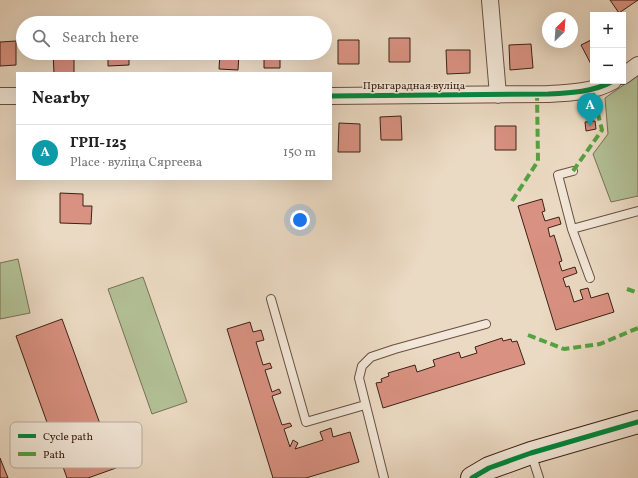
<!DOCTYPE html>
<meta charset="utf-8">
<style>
:root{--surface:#fff;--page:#f2f2f2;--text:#222;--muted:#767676;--line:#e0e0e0;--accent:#111827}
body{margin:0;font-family:Vollkorn,serif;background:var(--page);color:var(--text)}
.controls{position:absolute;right:12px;top:12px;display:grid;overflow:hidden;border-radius:0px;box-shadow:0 4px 16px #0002}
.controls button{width:36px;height:36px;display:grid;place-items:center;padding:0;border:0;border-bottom:1px solid var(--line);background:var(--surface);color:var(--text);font:20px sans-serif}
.compass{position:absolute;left:542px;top:12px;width:36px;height:36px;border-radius:50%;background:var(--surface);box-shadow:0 4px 16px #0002;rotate:25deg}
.you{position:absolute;left:300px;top:220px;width:14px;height:14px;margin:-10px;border:3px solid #fff;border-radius:50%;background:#1a73e8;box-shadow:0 0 0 6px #1a73e833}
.badge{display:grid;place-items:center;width:26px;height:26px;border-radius:50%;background:var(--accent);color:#fff;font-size:13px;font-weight:700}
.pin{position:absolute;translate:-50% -33px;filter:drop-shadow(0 1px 2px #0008)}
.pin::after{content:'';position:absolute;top:21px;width:14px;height:12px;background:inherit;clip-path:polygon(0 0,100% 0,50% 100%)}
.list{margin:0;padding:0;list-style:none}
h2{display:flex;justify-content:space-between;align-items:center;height:52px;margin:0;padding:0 16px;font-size:17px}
h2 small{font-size:13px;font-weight:400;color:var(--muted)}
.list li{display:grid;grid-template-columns:26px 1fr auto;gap:12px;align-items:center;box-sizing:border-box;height:56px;padding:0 16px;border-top:1px solid var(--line)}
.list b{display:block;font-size:15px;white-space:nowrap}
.list p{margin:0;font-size:13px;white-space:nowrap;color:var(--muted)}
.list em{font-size:13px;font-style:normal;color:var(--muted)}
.icon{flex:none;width:22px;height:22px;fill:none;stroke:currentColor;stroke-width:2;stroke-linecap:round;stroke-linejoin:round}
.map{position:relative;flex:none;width:638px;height:478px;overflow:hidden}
.search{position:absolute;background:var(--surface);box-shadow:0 4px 16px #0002;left:16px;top:16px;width:316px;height:44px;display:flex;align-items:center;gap:10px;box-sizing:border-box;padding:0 14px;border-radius:22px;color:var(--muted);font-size:15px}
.panel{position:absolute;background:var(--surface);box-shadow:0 4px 16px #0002;left:16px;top:72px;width:316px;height:108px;border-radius:0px}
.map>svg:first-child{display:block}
.green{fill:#b3c197;stroke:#787156}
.building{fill:#d99181;stroke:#3c2116}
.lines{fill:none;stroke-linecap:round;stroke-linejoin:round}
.lane-casing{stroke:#684f41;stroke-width:10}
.street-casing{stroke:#684f41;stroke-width:18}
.secondary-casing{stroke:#3c2116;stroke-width:24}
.lane{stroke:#f2e7d8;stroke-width:8}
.street{stroke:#f2e7d8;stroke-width:16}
.secondary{stroke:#f2e7d8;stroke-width:22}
.quiet{stroke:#54a240;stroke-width:4;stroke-dasharray:8 4;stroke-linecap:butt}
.cycleway-casing{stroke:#f2e7d8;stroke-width:8}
.cycleway{stroke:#00873e;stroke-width:5}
.labels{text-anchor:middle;stroke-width:3;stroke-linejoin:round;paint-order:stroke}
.street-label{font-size:11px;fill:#3c2116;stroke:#f2e7d8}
.key{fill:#f2e7d8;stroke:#bbac9e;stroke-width:1}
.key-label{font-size:11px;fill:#3c2116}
</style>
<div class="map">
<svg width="638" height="478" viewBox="0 0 638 478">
<rect width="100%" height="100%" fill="#ebdac3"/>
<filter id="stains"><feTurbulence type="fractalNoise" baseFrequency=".005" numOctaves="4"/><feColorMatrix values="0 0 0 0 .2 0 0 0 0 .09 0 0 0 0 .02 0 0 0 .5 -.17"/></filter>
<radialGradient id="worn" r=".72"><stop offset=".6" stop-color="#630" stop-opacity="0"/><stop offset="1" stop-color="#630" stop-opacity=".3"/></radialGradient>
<!-- green -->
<path class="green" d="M 638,75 L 638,196 L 611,202 L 593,154 L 608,134 L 605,98 Z
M 18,259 L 30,313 L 0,319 L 0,263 Z
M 143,277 L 187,402 L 152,414 L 108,289 Z"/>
<!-- building -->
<path class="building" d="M 610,0 L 638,0 L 619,13 Z
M 184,20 L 184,23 L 163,23 L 163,21 Z
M 389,38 L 410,38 L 410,62 L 389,62 Z
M 593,39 L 593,66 L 592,66 L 581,45 Z
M 338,40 L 359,40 L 359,64 L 338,64 Z
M 16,41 L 16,65 L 0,66 L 0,42 Z
M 531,44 L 533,68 L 510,70 L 509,45 Z
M 446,50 L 470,50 L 470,73 L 447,74 Z
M 53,53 L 74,53 L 74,73 L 54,73 Z
M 108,53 L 129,53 L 129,65 L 108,66 Z
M 220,53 L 239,53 L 238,70 L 219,69 Z
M 264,53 L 280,53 L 280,68 L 264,68 Z
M 401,116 L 402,140 L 381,140 L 380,117 Z
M 595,121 L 596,129 L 586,131 L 585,122 Z
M 339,123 L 360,124 L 360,152 L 338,152 Z
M 495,126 L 516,126 L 516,150 L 495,150 Z
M 60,193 L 83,194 L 83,206 L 92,206 L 91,224 L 60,223 Z
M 542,199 L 545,211 L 542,212 L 545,221 L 559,217 L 561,224 L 548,228 L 550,237 L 554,235 L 562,261 L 559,262 L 562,271 L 575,267 L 577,273 L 563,278 L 566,287 L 569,286 L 574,302 L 583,299 L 580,290 L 588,288 L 591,298 L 608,293 L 614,312 L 556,330 L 518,206 Z
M 62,319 L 116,468 L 88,478 L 67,478 L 16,336 Z
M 250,322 L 253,332 L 261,330 L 264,340 L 256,342 L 263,365 L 270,363 L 271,366 L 272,368 L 265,370 L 272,392 L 279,389 L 281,393 L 272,396 L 282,425 L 290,423 L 291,425 L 292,426 L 284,429 L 290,447 L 293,440 L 298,443 L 295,449 L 323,440 L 320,432 L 331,428 L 333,437 L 350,432 L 359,462 L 306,478 L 273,478 L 227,329 Z
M 502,338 L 503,341 L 511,339 L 512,342 L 517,341 L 525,364 L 383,408 L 376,383 L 382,382 L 381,379 L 389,376 L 388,373 L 415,365 L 417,372 L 435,366 L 433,360 L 459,352 L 461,358 L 477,353 L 475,347 Z
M 0,458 L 8,478 L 0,478 Z"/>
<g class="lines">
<defs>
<path id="lane" d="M 573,171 L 558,175 L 572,229 L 590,278
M 572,229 L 638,211
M 271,299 L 306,422 L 365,405
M 531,453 L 539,478
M 384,478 L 359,378 L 362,366 L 371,357 L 395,349 L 486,324"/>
<path id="street" d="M 490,0 L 498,95
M 623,76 L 638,65
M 0,96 L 17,96
M 331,96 L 548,94 C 570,93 594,92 613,81"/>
<path id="secondary" d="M 472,478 L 489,468 L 531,453 L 638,422"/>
</defs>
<!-- lane casing -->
<use href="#lane" class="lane-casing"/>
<!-- street casing -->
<use href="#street" class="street-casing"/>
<!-- secondary casing -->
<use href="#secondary" class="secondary-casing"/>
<!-- lane -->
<use href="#lane" class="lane"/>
<!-- street -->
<use href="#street" class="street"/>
<!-- secondary -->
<use href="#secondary" class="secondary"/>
<!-- quiet -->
<path class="quiet" d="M 573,171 L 602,130 L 592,90
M 512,201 L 538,161 L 537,94
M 627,289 L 638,293
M 528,335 L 564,349 L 600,344 L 638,328"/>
<defs>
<path id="cycleway" d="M 331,96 L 548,94 C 570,93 594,92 613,81
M 472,478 L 489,468 L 531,453 L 638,422"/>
</defs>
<!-- cycleway casing -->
<use href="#cycleway" class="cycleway-casing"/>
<!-- cycleway -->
<use href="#cycleway" class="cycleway"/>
</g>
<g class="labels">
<!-- street labels -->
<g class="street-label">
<text x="414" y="89">Прыгарадная вуліца</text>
</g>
</g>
<!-- legend -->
<rect x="10" y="422" width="132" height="46" rx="6" class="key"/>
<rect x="18" y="434" width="18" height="4" fill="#00873e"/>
<rect x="18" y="452" width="18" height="4" fill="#54a240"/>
<g class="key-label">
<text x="43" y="440">Cycle path</text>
<text x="43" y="458">Path</text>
</g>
<rect width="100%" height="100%" filter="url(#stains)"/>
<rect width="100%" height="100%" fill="url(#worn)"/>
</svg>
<div class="controls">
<button>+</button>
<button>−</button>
</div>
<svg class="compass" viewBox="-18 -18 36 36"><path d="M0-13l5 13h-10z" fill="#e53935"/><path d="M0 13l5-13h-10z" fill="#767676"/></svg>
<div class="you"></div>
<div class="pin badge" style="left:590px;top:126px;background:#0f9aa8">A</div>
<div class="search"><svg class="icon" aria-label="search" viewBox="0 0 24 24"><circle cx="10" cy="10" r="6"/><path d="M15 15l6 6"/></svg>Search here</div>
<section class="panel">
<h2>Nearby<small></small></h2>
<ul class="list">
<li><span class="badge" style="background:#0f9aa8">A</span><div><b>ГРП-125</b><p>Place · вуліца Сяргеева</p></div><em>150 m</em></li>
</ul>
</section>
</div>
